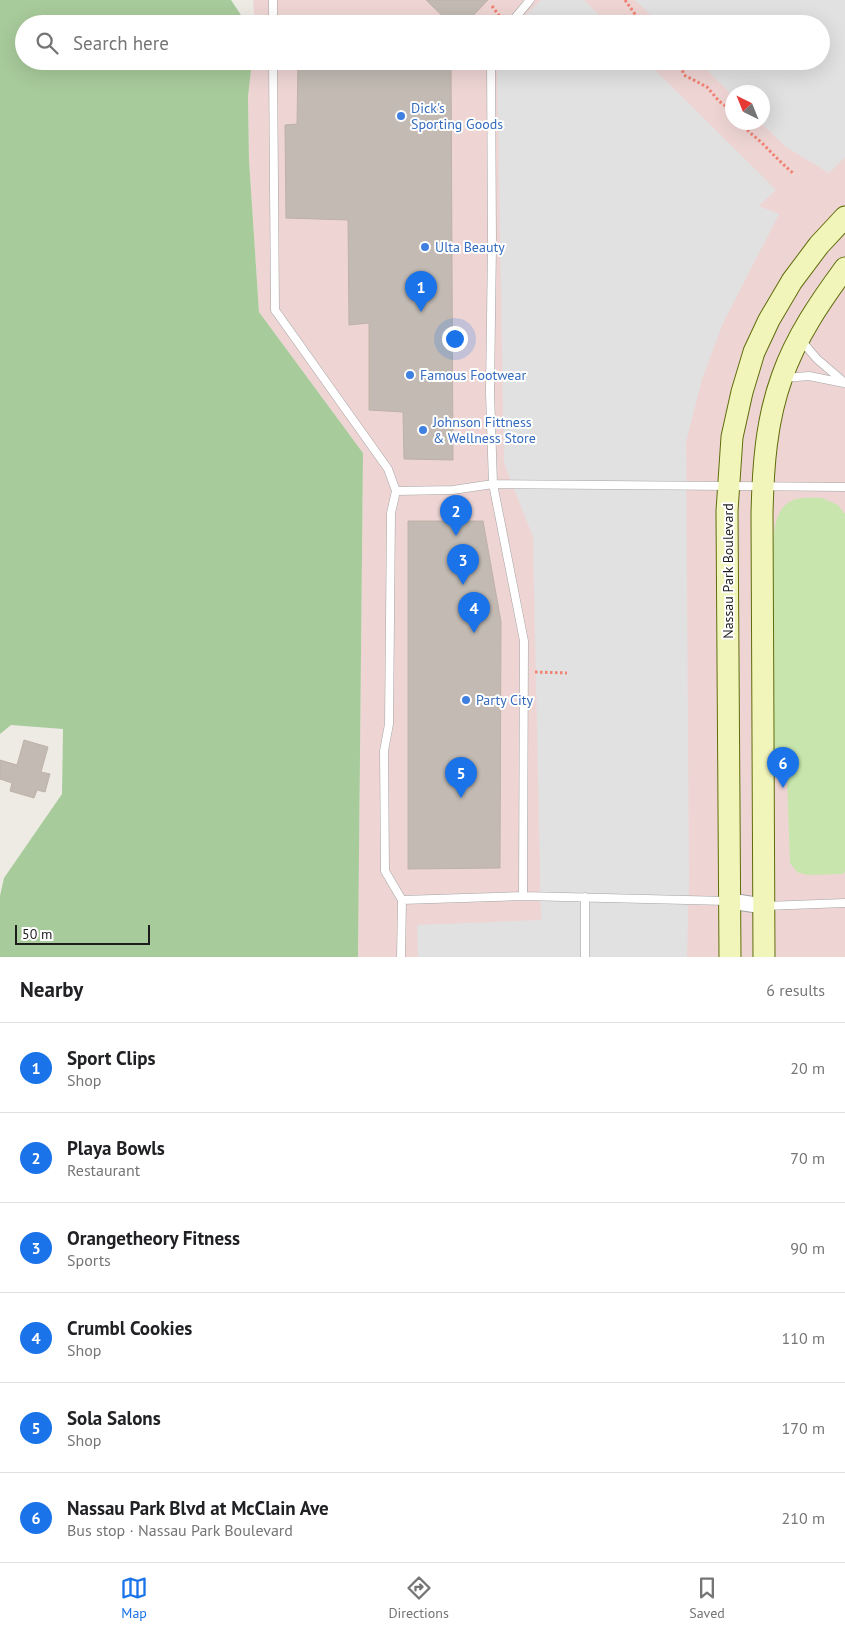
<!DOCTYPE html>
<meta charset="utf-8">
<style>
:root{--surface:#fff;--page:#f6f6f6;--text:#202124;--muted:#757577;--line:#e0e0e0;--accent:#1a73e8}
body{margin:0;font-family:"PT Sans",sans-serif;background:var(--page);color:var(--text)}
.compass{position:absolute;left:725px;top:85px;width:45px;height:45px;border-radius:50%;background:var(--surface);box-shadow:0 5px 20px #0002;rotate:317deg}
.scale{position:absolute;left:15px;bottom:12px;width:135px;box-sizing:border-box;padding-left:5px;border:2px solid #1d1d1d;border-top:0;font-size:14px;line-height:18px;white-space:nowrap;color:#1d1d1d;-webkit-text-stroke:4px #fff;paint-order:stroke}
.you{position:absolute;left:454px;top:338px;width:18px;height:18px;margin:-12px;border:4px solid #fff;border-radius:50%;background:#1a73e8;box-shadow:0 0 0 8px #1a73e833}
.badge{display:grid;place-items:center;width:32px;height:32px;border-radius:50%;background:var(--accent);color:#fff;font-size:16px;font-weight:700}
.pin{position:absolute;translate:-50% -41px;filter:drop-shadow(0 1px 2px #0008)}
.pin::after{content:'';position:absolute;top:26px;width:18px;height:15px;background:inherit;clip-path:polygon(0 0,100% 0,50% 100%)}
.list{margin:0;padding:0;list-style:none}
h2{display:flex;justify-content:space-between;align-items:center;height:65px;margin:0;padding:0 20px;font-size:21px}
h2 small{font-size:16px;font-weight:400;color:var(--muted)}
.list li{display:grid;grid-template-columns:32px 1fr auto;gap:15px;align-items:center;box-sizing:border-box;height:90px;padding:0 20px;border-top:1px solid var(--line)}
.list b{display:block;font-size:19px;white-space:nowrap}
.list p{margin:0;font-size:16px;white-space:nowrap;color:var(--muted)}
.list em{font-size:16px;font-style:normal;color:var(--muted)}
.icon{flex:none;width:28px;height:28px;fill:none;stroke:currentColor;stroke-width:2;stroke-linecap:round;stroke-linejoin:round}
.map{position:relative;flex:none;width:845px;height:957px;overflow:hidden}
.search{position:absolute;background:var(--surface);box-shadow:0 5px 20px #0002;left:15px;right:15px;top:15px;height:55px;display:flex;align-items:center;gap:12px;box-sizing:border-box;padding:0 18px;border-radius:28px;color:var(--muted);font-size:19px}
.sheet{height:605px;background:var(--surface)}
nav{display:flex;justify-content:space-around;align-items:center;box-sizing:border-box;height:70px;border-top:1px solid var(--line);background:var(--surface);font-size:14px;color:var(--muted)}
nav a{display:grid;justify-items:center;gap:2px}
nav .on{color:var(--accent)}
.map>svg:first-child{display:block}
.commercial{fill:#eed5d4;fill-rule:evenodd}
.grass{fill:#c7e5ac}
.forest{fill:#a8cb9b}
.parking{fill:#e1e1e1}
.building{fill:#c2bab3;stroke:#beb2a7}
.lines{fill:none;stroke-linecap:round;stroke-linejoin:round}
.lane-casing{stroke:#a4a4a4;stroke-width:9}
.street-casing{stroke:#a4a4a4;stroke-width:17}
.secondary-casing{stroke:#606d0c;stroke-width:23}
.path{stroke:#f18172;stroke-width:3;stroke-dasharray:2.5 2.5;stroke-linecap:butt}
.lane{stroke:#fff;stroke-width:8}
.street{stroke:#fff;stroke-width:15}
.secondary{stroke:#f1f5ba;stroke-width:21}
.shop-dot{fill:#3f7fe0;stroke:#fff;stroke-width:2}
.labels{text-anchor:middle;stroke-width:4;stroke-linejoin:round;paint-order:stroke}
.shop-label{font-size:14px;fill:#366cbe;stroke:#fff;text-anchor:start}
.street-label{font-size:14px;fill:#1d1d1d;stroke:#fff}
</style>
<div class="map">
<svg width="845" height="957" viewBox="0 0 845 957">
<rect width="100%" height="100%" fill="#eeebe4"/>
<!-- commercial -->
<path class="commercial" d="M 253,0 L 845,0 L 845,957 L 358,957 L 363,453 L 259,312 L 249,160 L 248,97 L 252,61 L 821,61 L 821,24 L 255,24 ZM 732,92 L 762,92 L 762,122 L 732,122 Z"/>
<!-- grass -->
<path class="grass" d="M 822,498 L 838,505 L 845,514 L 845,871 L 843,874 L 807,875 L 797,872 L 790,863 L 787,778 L 783,778 L 773,750 L 773,549 C 774,532 774,508 793,500 C 802,497 813,498 822,498 Z"/>
<!-- forest -->
<path class="forest" d="M 0,0 L 231,0 L 247,24 L 24,24 L 24,61 L 252,61 L 248,97 L 249,160 L 259,312 L 363,453 L 358,957 L 0,957 L 0,896 L 4,878 L 62,794 L 63,729 L 11,725 L 0,734 Z"/>
<!-- parking -->
<path class="parking" d="M 541,0 L 584,0 L 608,24 L 517,24 Z
M 635,0 L 845,0 L 845,157 L 829,173 L 786,147 L 761,123 L 762,122 L 762,92 L 732,92 L 732,95 L 698,61 L 821,61 L 821,24 L 660,24 Z
M 497,61 L 646,61 L 776,190 L 759,206 L 779,214 L 723,323 L 702,379 L 686,442 L 689,879 L 687,957 L 418,957 L 417,925 L 541,920 L 533,537 L 504,463 Z"/>
<!-- building -->
<path class="building" d="M 426,0 L 488,0 L 465,24 L 451,24 Z
M 298,61 L 451,61 L 453,460 L 404,459 L 403,412 L 369,410 L 369,323 L 349,325 L 348,220 L 286,218 L 285,125 L 297,124 Z
M 408,521 L 483,521 L 501,622 L 500,868 L 408,869 Z
M 24,740 L 48,747 L 41,772 L 50,774 L 45,792 L 37,790 L 34,798 L 10,791 L 12,783 L 0,779 L 0,760 L 17,765 Z"/>
<g class="lines">
<defs>
<path id="lane" d="M 273,0 L 273,24
M 510,24 L 530,0
M 273,61 L 275,310 L 388,469 L 396,491 L 453,490 L 493,484 L 845,487
M 491,61 L 492,245 L 490,392 L 493,484 L 524,641 L 523,896
M 800,339 L 817,359 L 845,383
M 784,378 L 809,376 L 844,383
M 396,491 L 391,513 L 389,724 L 384,751 L 385,871 L 402,900 L 401,957
M 402,900 L 523,896 L 727,901
M 765,906 L 845,903
M 585,957 L 585,897"/>
<path id="street" d="M 730,901 L 764,906"/>
<path id="secondary" d="M 730,957 L 727,511 L 732,437 L 742,392 L 754,352 L 769,320 L 792,281 L 819,245 L 845,217
M 764,957 L 762,514 C 763,468 766,421 782,377 C 796,337 820,302 845,268"/>
</defs>
<!-- lane casing -->
<use href="#lane" class="lane-casing"/>
<!-- street casing -->
<use href="#street" class="street-casing"/>
<!-- secondary casing -->
<use href="#secondary" class="secondary-casing"/>
<!-- path -->
<path class="path" d="M 625,0 L 642,24
M 492,6 L 501,18
M 679,61 L 684,75 L 707,87 L 719,101 L 732,111
M 741,122 C 747,131 754,136 761,142 C 772,153 781,163 793,173
M 535,672 L 567,673"/>
<!-- lane -->
<use href="#lane" class="lane"/>
<!-- street -->
<use href="#street" class="street"/>
<!-- secondary -->
<use href="#secondary" class="secondary"/>
</g>
<!-- markers -->
<g class="shop-dot">
<circle cx="401" cy="116" r="5"/>
<circle cx="425" cy="247" r="5"/>
<circle cx="410" cy="375" r="5"/>
<circle cx="423" cy="430" r="5"/>
<circle cx="466" cy="700" r="5"/>
</g>
<g class="labels">
<!-- shop labels -->
<g class="shop-label">
<text x="411" y="113">Dick's<tspan x="411" dy="16">Sporting Goods</tspan></text>
<text x="435" y="252">Ulta Beauty</text>
<text x="420" y="380">Famous Footwear</text>
<text x="433" y="427">Johnson Fittness<tspan x="433" dy="16">&amp; Wellness Store</tspan></text>
<text x="476" y="705">Party City</text>
</g>
<!-- street labels -->
<g class="street-label">
<text transform="translate(728 571) rotate(-90)" y="5">Nassau Park Boulevard</text>
</g>
</g>
</svg>
<svg class="compass" viewBox="-18 -18 36 36"><path d="M0-13l5 13h-10z" fill="#e53935"/><path d="M0 13l5-13h-10z" fill="#757577"/></svg>
<div class="scale">50 m</div>
<div class="you"></div>
<div class="pin badge" style="left:421px;top:312px">1</div>
<div class="pin badge" style="left:456px;top:536px">2</div>
<div class="pin badge" style="left:463px;top:585px">3</div>
<div class="pin badge" style="left:474px;top:633px">4</div>
<div class="pin badge" style="left:461px;top:798px">5</div>
<div class="pin badge" style="left:783px;top:788px">6</div>
<div class="search"><svg class="icon" aria-label="search" viewBox="0 0 24 24"><circle cx="10" cy="10" r="6"/><path d="M15 15l6 6"/></svg>Search here</div>
</div>
<section class="sheet">
<h2>Nearby<small>6 results</small></h2>
<ul class="list">
<li><span class="badge">1</span><div><b>Sport Clips</b><p>Shop</p></div><em>20 m</em></li>
<li><span class="badge">2</span><div><b>Playa Bowls</b><p>Restaurant</p></div><em>70 m</em></li>
<li><span class="badge">3</span><div><b>Orangetheory Fitness</b><p>Sports</p></div><em>90 m</em></li>
<li><span class="badge">4</span><div><b>Crumbl Cookies</b><p>Shop</p></div><em>110 m</em></li>
<li><span class="badge">5</span><div><b>Sola Salons</b><p>Shop</p></div><em>170 m</em></li>
<li><span class="badge">6</span><div><b>Nassau Park Blvd at McClain Ave</b><p>Bus stop · Nassau Park Boulevard</p></div><em>210 m</em></li>
</ul>
</section>
<nav>
<a class="on"><svg class="icon" aria-label="map" viewBox="0 0 24 24"><path d="M3 6l6-2 6 2 6-2v14l-6 2-6-2-6 2zM9 4v14M15 6v14"/></svg>Map</a>
<a><svg class="icon" aria-label="directions" viewBox="0 0 24 24"><path d="M12 3l9 9-9 9-9-9zM9 14v-3h6M13 9l2 2-2 2"/></svg>Directions</a>
<a><svg class="icon" aria-label="saved" viewBox="0 0 24 24"><path d="M7 4h10v16l-5-4-5 4z"/></svg>Saved</a>
</nav>
